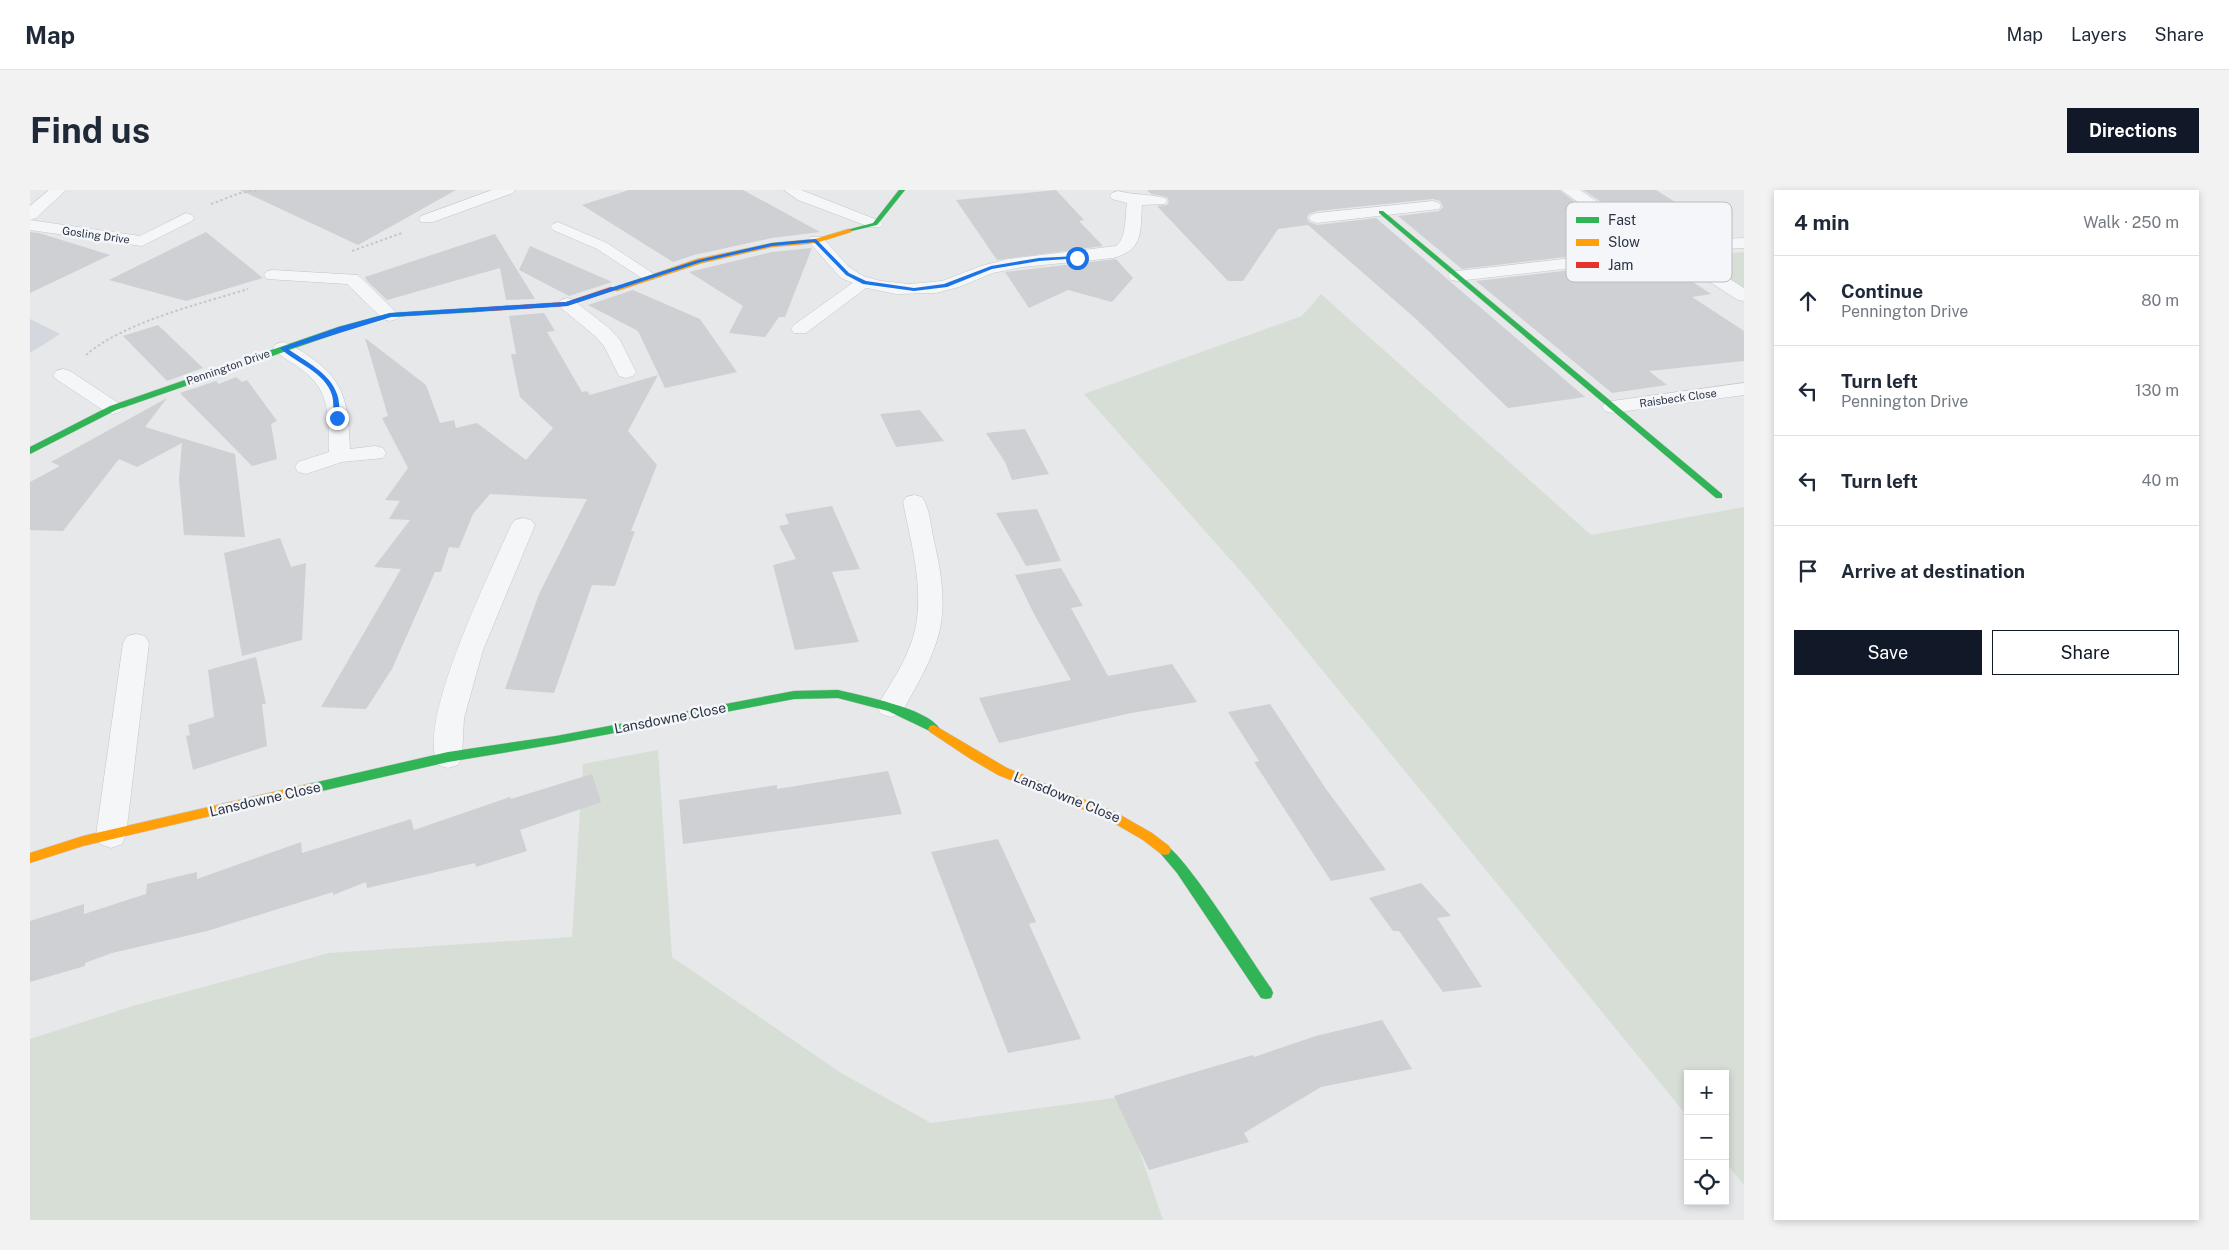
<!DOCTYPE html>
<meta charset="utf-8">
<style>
:root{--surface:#fff;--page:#f2f2f3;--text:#1f2937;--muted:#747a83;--line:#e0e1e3;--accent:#111827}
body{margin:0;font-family:"Public Sans",sans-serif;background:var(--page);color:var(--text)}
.controls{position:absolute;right:15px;bottom:15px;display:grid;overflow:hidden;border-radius:0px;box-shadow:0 2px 8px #0003}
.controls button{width:45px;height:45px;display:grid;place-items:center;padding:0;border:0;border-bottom:1px solid var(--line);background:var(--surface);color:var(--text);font:25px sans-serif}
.stop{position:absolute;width:15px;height:15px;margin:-11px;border:4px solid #1a73e8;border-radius:50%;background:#fff}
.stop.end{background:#1a73e8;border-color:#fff;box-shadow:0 1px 5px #0008}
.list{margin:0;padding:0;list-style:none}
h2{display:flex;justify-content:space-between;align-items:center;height:65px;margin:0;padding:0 20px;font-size:21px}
h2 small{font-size:16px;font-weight:400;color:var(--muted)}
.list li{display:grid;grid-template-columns:32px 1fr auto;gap:15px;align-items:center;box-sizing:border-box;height:90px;padding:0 20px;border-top:1px solid var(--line)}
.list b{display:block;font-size:19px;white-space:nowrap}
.list p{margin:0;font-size:16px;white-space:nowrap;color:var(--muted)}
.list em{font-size:16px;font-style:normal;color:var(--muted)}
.actions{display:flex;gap:10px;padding:15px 20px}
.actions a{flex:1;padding:11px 0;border:1px solid var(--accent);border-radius:0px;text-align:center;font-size:18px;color:var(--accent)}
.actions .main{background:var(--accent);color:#fff}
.icon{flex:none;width:28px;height:28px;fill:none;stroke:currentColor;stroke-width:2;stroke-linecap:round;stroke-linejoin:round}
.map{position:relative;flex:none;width:1714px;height:1030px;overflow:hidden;border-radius:0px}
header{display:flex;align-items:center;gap:30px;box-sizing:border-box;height:70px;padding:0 25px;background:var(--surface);border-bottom:1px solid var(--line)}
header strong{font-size:24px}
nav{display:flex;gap:28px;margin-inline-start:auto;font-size:18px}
.intro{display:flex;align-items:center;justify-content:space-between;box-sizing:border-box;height:120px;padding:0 30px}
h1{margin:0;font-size:35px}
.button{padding:12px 22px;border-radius:0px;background:var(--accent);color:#fff;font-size:18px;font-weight:700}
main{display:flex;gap:30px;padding:0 30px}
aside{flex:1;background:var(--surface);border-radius:0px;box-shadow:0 2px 8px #0003}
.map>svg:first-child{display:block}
.built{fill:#d4d7dd}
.green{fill:#d6ded6}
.building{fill:#ced0d3}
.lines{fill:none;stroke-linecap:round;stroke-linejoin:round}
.lane-casing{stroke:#c4c6c8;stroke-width:1}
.street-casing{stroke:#c4c6c8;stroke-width:1}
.fast-casing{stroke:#c4c6c8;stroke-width:1}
.slow-casing{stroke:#c4c6c8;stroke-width:1}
.jam-casing{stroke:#c4c6c8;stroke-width:1}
.path{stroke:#c5c6ca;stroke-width:2;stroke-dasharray:2.5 2.5;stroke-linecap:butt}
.lane{fill:#f5f6f7;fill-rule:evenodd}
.street{fill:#f5f6f7;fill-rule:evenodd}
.fast{fill:#30b455;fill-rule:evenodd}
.slow{fill:#ff9f0a;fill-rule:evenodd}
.jam{fill:#e5322d;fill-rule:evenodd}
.route{fill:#1a73e8}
.labels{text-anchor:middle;stroke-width:5;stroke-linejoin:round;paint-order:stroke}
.far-street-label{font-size:11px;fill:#2b3445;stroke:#f4f6f9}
.street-label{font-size:14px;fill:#2b3445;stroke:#f4f6f9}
.key{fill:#f4f6f9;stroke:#b8bcc3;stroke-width:1}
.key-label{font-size:14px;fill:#2b3445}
</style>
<header>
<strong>Map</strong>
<nav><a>Map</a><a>Layers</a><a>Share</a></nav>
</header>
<div class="intro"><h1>Find us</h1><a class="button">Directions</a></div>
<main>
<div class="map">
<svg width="1714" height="1030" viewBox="0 0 1714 1030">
<rect width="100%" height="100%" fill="#e6e8ea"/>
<!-- built -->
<path class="built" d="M 0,129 L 30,144 L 0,163 Z"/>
<!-- green -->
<path class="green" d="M 1714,62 L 1714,99 L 1677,75 L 1661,77 L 1645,70 L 1652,63 L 1693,64 Z
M 1291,104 L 1561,345 L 1714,317 L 1714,995 L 1695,972 L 1695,884 L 1658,884 L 1658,927 L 1221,393 L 1054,204 L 1272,126 Z
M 628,560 L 642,767 L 811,883 L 901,933 L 1091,907 L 1133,1030 L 0,1030 L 0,849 L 103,816 L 299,763 L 542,747 L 553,574 Z"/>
<!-- building -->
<path class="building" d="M 210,0 L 426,0 L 328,55 Z
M 599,0 L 713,0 L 790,42 L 742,48 L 664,65 L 643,72 L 552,15 Z
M 1026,0 L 1054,30 L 1049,31 L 1073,56 L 967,70 L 926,10 Z
M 1117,0 L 1529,0 L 1568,29 L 1602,46 L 1594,47 L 1609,57 L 1594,60 L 1432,79 L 1368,26 L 1409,21 L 1413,17 L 1410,11 L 1403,9 L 1287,21 L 1279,24 L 1277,27 L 1279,32 L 1287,35 L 1346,28 L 1555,207 L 1478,218 L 1386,129 L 1278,35 L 1248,39 L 1213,91 L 1198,91 L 1127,16 L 1137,15 L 1139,12 L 1137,7 L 1121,4 Z
M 1553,0 L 1626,0 L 1682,35 L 1663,36 L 1668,39 L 1631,43 L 1582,19 Z
M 0,42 L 9,43 L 80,65 L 0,103 Z
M 176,42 L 233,88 L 156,111 L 79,90 Z
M 465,44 L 505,109 L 476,110 L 470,78 L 357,110 L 337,91 L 335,87 Z
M 500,56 L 582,92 L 539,106 L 489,80 Z
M 782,58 L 755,127 L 749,127 L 735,147 L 699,143 L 713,116 L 659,82 L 742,62 Z
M 1625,67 L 1681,104 L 1662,107 L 1714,141 L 1714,171 L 1619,181 L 1637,195 L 1582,203 L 1446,91 L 1594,74 Z
M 1086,69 L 1103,88 L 1082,112 L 1038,100 L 999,118 L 975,82 Z
M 603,100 L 670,129 L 707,182 L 635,198 L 608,141 L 558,115 Z
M 514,123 L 525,141 L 517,142 L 552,202 L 557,201 L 560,205 L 628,185 L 598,241 L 627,275 L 601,341 L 605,341 L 585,396 L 562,395 L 524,503 L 475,499 L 509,404 L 557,309 L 460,304 L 443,324 L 429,358 L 419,357 L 411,382 L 405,382 L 362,479 L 336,519 L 291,517 L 371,379 L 344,377 L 380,330 L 359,329 L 370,311 L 355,310 L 378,278 L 352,228 L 358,226 L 335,148 L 396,195 L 410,233 L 424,230 L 426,238 L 447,233 L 496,270 L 523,238 L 490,207 L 481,164 L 486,164 L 479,126 Z
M 128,135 L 173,178 L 137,191 L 93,146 Z
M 206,187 L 212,192 L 217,190 L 247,231 L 241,234 L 247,269 L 222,276 L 150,203 L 186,191 L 189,194 Z
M 137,208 L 115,237 L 205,264 L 215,347 L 154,345 L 149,289 L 152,253 L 107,277 L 89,269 L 33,341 L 0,340 L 0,292 L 30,276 L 21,272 Z
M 890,220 L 914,251 L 866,257 L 850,224 Z
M 995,239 L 1019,284 L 982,290 L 975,272 L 956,243 Z
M 802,316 L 830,379 L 802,382 L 829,452 L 765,460 L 743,375 L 766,369 L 749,336 L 759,334 L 755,324 Z
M 1007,319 L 1031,371 L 996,376 L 966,323 Z
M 250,348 L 261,377 L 276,373 L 272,450 L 212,466 L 194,363 Z
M 1031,378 L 1053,416 L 1041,418 L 1078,486 L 1142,474 L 1167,512 L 1101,523 L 969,553 L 949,508 L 1041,490 L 1004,424 L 985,385 Z
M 226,467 L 236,514 L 232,514 L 237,556 L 163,580 L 156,546 L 160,545 L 158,535 L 184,527 L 178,480 Z
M 1240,514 L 1296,599 L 1356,680 L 1301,691 L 1224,572 L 1229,571 L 1198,522 Z
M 858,581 L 872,624 L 653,654 L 649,610 L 747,595 L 747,599 Z
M 562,584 L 571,612 L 490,640 L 497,661 L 446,677 L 445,673 L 337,698 L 336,692 L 303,705 L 303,702 L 177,741 L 82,763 L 55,773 L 55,776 L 0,792 L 0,731 L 54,714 L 54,724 L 116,704 L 117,694 L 167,682 L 167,689 L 271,652 L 272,663 L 381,629 L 384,640 L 480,607 L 481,609 Z
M 968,649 L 1006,732 L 999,734 L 1051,849 L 978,863 L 901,662 Z
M 1391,693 L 1421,726 L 1407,728 L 1452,797 L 1413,802 L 1369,741 L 1363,741 L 1339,708 Z
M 1352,830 L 1382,879 L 1291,897 L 1214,943 L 1219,952 L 1119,980 L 1084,906 L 1223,865 L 1224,867 L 1286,846 Z"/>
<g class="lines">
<defs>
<path id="lane" d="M 754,0 L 771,0 L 850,31 L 853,34 L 850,37 L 840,37 L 768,10 Z
M 528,32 L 577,53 L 627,86 L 625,89 L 613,89 L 567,59 L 523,40 L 520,37 L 523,34 Z
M 834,87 L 840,89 L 842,92 L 840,95 L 776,143 L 764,143 L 761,139 L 764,135 L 828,89 Z"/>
<path id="street" d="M 19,0 L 36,0 L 6,28 L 0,30 L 0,16 Z
M 462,0 L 485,0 L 483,3 L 403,32 L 391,32 L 389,29 L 391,26 Z
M 1531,0 L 1550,0 L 1581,21 L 1630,45 L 1671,50 L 1714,48 L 1714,58 L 1671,60 L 1632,56 L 1628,65 L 1594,72 L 1427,91 L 1421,90 L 1418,86 L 1421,82 L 1427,81 L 1594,62 L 1615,57 L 1617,52 L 1569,27 Z
M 1088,1 C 1103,5 1119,4 1135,8 L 1137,11 L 1135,14 L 1112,15 C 1110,42 1114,60 1083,68 L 993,77 L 963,83 L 929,97 L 906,103 L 866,104 L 832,97 L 811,88 L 778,51 L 780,47 L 792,47 L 819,77 L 833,86 L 851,91 L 880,94 L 912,91 L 951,76 L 978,69 L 1086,56 C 1097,48 1095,25 1097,13 L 1082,9 L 1080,6 L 1082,3 Z
M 1403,11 L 1409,13 L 1411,16 L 1409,19 L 1287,33 L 1281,31 L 1279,28 L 1281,25 L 1287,23 Z
M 156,23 L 162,25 L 164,28 L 162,31 L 112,56 L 0,40 L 0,30 L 110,46 Z
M 243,80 L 328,85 L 369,125 L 367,129 L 360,131 L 353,129 L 317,94 L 237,89 L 234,85 L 237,81 Z
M 1681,80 L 1687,81 L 1714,98 L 1714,111 L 1708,110 L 1675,89 L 1672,85 L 1675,81 Z
M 537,108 L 543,110 L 579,138 L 590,150 L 606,182 L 603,186 L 596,188 L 589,186 L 574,156 L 565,146 L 531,118 L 528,114 L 531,110 Z
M 253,152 C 263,155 271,161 280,167 C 317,192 318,217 320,259 L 345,256 L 353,258 L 356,263 L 353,268 L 312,272 L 276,284 L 268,282 L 265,277 L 268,272 L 299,262 C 298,229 302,201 271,179 C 262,172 250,167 243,158 L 246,154 Z
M 33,179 L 40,181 L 90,214 L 93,218 L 90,222 L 83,224 L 76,222 L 26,189 L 23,185 L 26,181 Z
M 1714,193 L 1714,205 L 1582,223 L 1575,221 L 1572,217 L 1575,213 L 1582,211 Z
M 884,305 L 892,307 C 900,319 901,337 904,351 C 923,433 910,454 871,524 L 861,527 L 851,524 L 847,517 C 858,497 872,478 880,456 C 898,410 882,358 873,312 L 876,307 Z
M 493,328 L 501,330 L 505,335 L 453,460 L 434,528 L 432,567 L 428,575 L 418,578 L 408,575 C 385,533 462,380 481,335 L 485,330 Z
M 106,444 L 115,446 L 119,453 L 96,645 L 92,654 L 81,658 L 70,654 L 66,645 L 93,453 L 97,446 Z"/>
<path id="fast" d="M 869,0 L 875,0 L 847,35 L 817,42 L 817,40 L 843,33 Z
M 1349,21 L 1353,21 L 1692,304 L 1692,308 L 1686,308 L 1349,23 Z
M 443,118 L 446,118 L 446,122 L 360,127 L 314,141 L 86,220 L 0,264 L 0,257 L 80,216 L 308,137 L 360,123 Z
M 808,500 C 832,506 897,518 910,539 L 908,542 L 904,543 L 858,521 L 808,508 L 764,509 L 526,554 L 418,572 L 283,603 L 279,601 L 277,598 L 279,595 L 283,593 L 418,562 L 526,546 L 764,501 Z
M 1135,655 C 1153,661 1225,776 1241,798 L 1243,803 L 1241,808 L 1236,809 L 1231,808 L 1147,683 L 1131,664 L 1129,660 L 1131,656 Z"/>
<path id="slow" d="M 819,39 L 821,40 L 821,42 L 786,53 L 742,57 L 672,73 L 587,101 L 580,99 L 667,69 L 742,53 L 785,49 Z
M 904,535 L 977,578 L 1085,622 L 1122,643 L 1139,656 L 1141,660 L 1139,664 L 1135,665 L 1131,664 L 1113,650 L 1077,629 L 968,585 L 939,568 L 900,542 L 898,539 L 900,536 Z
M 283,593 L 287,595 L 289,598 L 287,601 L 53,656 L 0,673 L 0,663 L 53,646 Z"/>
<path id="jam" d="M 581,97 L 588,99 L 537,116 L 443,122 L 439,120 L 443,118 L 536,112 Z"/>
</defs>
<!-- lane casing -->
<use href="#lane" class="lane-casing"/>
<!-- street casing -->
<use href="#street" class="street-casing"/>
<!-- fast casing -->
<use href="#fast" class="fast-casing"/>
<!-- slow casing -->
<use href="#slow" class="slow-casing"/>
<!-- jam casing -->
<use href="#jam" class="jam-casing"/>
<!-- path -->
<path class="path" d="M 181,14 L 210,3 L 229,0
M 322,61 L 372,43
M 56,165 C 94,132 170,114 218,99"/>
<!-- lane -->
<use href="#lane" class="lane"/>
<!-- street -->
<use href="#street" class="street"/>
<!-- fast -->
<use href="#fast" class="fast"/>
<!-- slow -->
<use href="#slow" class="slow"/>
<!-- jam -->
<use href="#jam" class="jam"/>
</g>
<!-- route -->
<path class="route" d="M 786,49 L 819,83 L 836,91 L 884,98 L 914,94 L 961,76 L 1009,68 L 1047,66 L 1050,68 L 1009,71 L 962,79 L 917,97 L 884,101 L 833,94 L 816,85 L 784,52 L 742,56 L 671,72 L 537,116 L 361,127 L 258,159 C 275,171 300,183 307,204 C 310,212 309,221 310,228 L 307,230 L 304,228 C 303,221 304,212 302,205 C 295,182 266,173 250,158 L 309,137 L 360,123 L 536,112 L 668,70 L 742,53 Z"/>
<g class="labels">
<!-- far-street labels -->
<g class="far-street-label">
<text transform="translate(66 45) rotate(8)" y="4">Gosling Drive</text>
<text transform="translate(198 177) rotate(-19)" y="4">Pennington Drive</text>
<text transform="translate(1648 208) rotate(-8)" y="4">Raisbeck Close</text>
</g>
<!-- street labels -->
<g class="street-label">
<text transform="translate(640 528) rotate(-11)" y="5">Lansdowne Close</text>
<text transform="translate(1037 607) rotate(22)" y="5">Lansdowne Close</text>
<text transform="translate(235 609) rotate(-13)" y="5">Lansdowne Close</text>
</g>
</g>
<!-- legend -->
<rect x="1536" y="12" width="166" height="80" rx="8" class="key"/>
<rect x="1546" y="27" width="23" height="6" fill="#30b455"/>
<rect x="1546" y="49" width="23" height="7" fill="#ff9f0a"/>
<rect x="1546" y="72" width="23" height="6" fill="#e5322d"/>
<g class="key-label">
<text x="1578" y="35">Fast</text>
<text x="1578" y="57">Slow</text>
<text x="1578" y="80">Jam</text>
</g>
</svg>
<div class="controls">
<button>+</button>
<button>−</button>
<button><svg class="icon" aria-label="locate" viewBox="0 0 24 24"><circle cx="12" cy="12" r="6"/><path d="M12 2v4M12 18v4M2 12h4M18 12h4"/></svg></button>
</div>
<div class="stop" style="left:1047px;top:68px"></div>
<div class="stop end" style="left:307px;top:228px"></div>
</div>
<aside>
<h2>4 min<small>Walk · 250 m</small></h2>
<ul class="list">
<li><svg class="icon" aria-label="ahead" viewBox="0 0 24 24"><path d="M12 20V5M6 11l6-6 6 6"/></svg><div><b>Continue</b><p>Pennington Drive</p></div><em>80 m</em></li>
<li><svg class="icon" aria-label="left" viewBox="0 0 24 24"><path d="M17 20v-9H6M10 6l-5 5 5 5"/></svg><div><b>Turn left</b><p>Pennington Drive</p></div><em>130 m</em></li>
<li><svg class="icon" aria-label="left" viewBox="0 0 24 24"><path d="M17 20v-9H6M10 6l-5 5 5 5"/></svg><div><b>Turn left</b></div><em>40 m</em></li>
<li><svg class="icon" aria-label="arrive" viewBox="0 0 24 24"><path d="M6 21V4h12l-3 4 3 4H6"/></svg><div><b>Arrive at destination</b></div></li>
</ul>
<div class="actions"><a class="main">Save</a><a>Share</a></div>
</aside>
</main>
